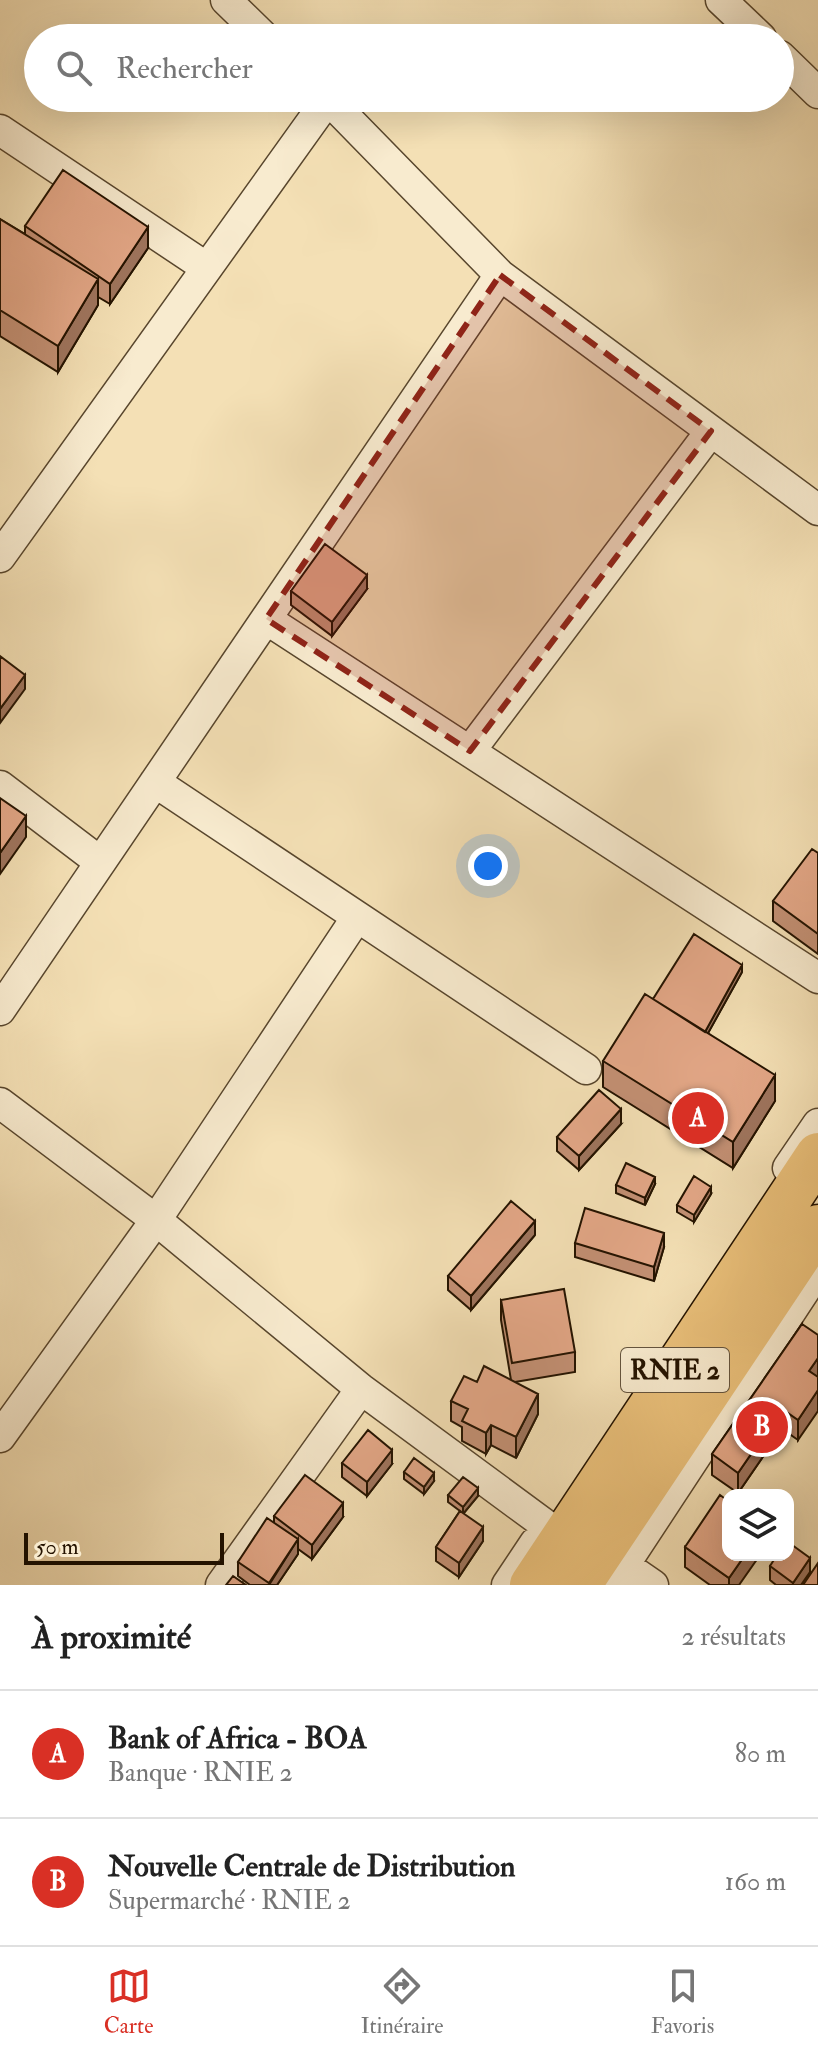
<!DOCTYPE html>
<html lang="fr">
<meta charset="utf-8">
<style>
:root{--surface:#fff;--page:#f2f2f2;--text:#222;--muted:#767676;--line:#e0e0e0;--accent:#d93025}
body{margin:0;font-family:"IM FELL Double Pica",serif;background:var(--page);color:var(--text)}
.controls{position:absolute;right:24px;bottom:24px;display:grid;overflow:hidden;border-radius:16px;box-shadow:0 8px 32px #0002}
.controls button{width:72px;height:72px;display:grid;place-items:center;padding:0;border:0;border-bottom:2px solid var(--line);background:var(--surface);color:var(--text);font:40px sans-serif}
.scale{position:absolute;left:24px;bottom:20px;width:200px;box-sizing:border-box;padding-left:8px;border:4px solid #241300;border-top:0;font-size:22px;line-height:28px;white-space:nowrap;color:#241300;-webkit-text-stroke:6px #f8ebcf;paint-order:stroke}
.you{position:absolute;left:488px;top:866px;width:28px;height:28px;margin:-20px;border:6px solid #fff;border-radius:50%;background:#1a73e8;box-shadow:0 0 0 12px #1a73e833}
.badge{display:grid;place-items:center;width:52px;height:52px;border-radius:50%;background:var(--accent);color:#fff;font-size:26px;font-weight:700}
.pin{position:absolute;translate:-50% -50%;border:4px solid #fff;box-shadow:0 2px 8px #0006}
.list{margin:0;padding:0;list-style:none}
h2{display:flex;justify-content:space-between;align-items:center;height:104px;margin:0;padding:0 32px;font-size:34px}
h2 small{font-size:26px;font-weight:400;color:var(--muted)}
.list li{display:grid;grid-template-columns:52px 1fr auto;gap:24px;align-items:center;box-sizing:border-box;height:128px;padding:0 32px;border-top:2px solid var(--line)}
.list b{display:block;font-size:30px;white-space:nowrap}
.list p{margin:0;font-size:26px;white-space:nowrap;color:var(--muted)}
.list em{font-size:26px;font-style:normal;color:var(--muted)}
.icon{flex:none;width:44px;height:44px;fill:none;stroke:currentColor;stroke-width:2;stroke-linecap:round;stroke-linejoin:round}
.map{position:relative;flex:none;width:818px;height:1585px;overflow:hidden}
.search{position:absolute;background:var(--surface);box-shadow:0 8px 32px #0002;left:24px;right:24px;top:24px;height:88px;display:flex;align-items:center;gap:20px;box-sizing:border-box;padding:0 28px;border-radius:44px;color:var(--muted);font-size:30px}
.sheet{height:360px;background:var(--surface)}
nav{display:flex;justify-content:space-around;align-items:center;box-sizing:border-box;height:112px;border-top:2px solid var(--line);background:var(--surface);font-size:22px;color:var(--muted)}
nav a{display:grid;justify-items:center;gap:4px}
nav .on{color:var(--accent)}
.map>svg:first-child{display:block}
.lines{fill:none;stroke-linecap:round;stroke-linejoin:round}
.minor-casing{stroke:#58462d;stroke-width:33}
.trunk-casing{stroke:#241300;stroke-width:47}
.minor{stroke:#f8ebcf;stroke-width:30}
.trunk{stroke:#eac07a;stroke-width:44}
.wall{fill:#c39074;stroke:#241300;stroke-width:2}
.shaded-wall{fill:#9f755e;stroke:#241300;stroke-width:2}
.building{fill:#e3a787;stroke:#241300;stroke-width:2}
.marked{fill:#8f2418;fill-opacity:0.2;stroke:#8f2418;stroke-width:6;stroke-dasharray:16 10;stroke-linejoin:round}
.labels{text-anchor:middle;stroke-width:6;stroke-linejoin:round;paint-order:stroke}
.shield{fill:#f8ebcf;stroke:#64543e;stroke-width:2}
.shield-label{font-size:26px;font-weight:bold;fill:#241300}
</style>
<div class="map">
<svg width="818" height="1585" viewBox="0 0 818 1585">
<rect width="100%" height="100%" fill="#f4e0b5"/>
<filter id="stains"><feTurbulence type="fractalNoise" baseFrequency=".0025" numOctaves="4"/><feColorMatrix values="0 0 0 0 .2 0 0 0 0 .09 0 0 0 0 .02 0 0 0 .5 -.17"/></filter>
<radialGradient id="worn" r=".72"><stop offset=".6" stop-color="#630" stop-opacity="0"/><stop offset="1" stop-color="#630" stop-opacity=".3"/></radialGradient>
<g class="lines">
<defs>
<path id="minor" d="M 226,0 L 265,38
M 721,0 L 761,38
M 780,56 L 818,93
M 327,98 L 500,275 L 818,510
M 0,130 L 207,268
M 0,557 L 328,99
M 266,619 L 818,978
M 470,751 L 711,431
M 155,782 L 586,1069
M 0,786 L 100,862
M 0,1010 L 500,275
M 0,1103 L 156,1220 L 361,1389 L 547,1526
M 788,1168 L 818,1124
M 0,1437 L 156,1220 L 357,917
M 624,1565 L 653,1585
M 221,1585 L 361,1389
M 507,1585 L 535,1543
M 611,1585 L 818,1270"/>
<path id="trunk" d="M 532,1585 L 818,1155
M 579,1585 L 818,1227"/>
</defs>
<!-- minor casing -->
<use href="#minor" class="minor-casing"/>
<!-- trunk casing -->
<use href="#trunk" class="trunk-casing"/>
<!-- minor -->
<use href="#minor" class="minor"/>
<!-- trunk -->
<use href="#trunk" class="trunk"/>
</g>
<!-- wall -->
<path class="wall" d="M 0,219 L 25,234 L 25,226 L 148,248 L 110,304 L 98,297 L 98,305 L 58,372 L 0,336 Z
M 367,589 L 332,636 L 291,605 L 291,591 Z
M 818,853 L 818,954 L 773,921 L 773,901 Z
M 742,972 L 708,1033 L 775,1101 L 733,1168 L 603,1087 L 603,1061 Z
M 621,1124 L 579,1170 L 557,1151 L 557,1137 Z
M 655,1184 L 645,1205 L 616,1193 L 616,1185 Z
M 711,1194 L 694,1222 L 677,1212 L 677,1205 Z
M 535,1235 L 471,1310 L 448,1290 L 448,1276 Z
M 575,1243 L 664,1247 L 654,1281 L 575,1257 Z
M 501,1300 L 575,1352 L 575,1372 L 515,1382 L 538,1414 L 516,1458 L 491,1445 L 486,1454 L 462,1441 L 462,1427 L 451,1421 L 451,1401 L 477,1382 L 511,1380 L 501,1320 Z
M 802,1324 L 798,1440 L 782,1429 L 738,1493 L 712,1475 L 712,1454 Z
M 342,1463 L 392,1464 L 367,1496 L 342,1477 Z
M 404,1472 L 434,1481 L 424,1494 L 404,1479 Z
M 448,1495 L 478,1496 L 463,1514 L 483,1541 L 459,1577 L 436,1561 L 436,1547 L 460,1511 L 448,1502 Z
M 274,1516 L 343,1517 L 312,1559 L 298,1549 L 298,1554 L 277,1585 L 250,1585 L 238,1576 L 238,1562 L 274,1523 Z
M 685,1547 L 739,1585 L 710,1585 L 685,1567 Z
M 770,1566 L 810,1572 L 801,1585 L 776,1585 L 770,1580 Z"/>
<!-- shaded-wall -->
<path class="shaded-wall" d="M 148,227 L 148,248 L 110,304 L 110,284 Z
M 98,279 L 98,305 L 58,372 L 58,346 Z
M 367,575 L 367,589 L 332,636 L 332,622 Z
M 25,675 L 25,689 L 0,723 L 0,709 Z
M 26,816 L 26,837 L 0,874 L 0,853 Z
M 742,965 L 742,972 L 702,1044 L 702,1037 Z
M 775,1075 L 775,1101 L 733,1168 L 733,1142 Z
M 621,1109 L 621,1124 L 579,1170 L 579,1156 Z
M 655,1177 L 655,1184 L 645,1205 L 645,1198 Z
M 711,1187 L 711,1194 L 694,1222 L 694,1215 Z
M 535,1221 L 535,1235 L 471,1310 L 471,1296 Z
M 664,1233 L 664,1247 L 654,1281 L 654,1267 Z
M 818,1358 L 818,1378 L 809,1371 Z
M 818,1390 L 818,1411 L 798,1440 L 798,1420 Z
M 538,1394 L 538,1414 L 516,1458 L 516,1437 Z
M 782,1409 L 782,1429 L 738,1493 L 738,1473 Z
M 491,1425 L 491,1445 L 486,1454 L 486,1433 Z
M 392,1450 L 392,1464 L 367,1496 L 367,1482 Z
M 434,1473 L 434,1481 L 424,1494 L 424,1487 Z
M 478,1488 L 478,1496 L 463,1514 L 463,1507 Z
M 343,1503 L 343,1517 L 312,1559 L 312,1545 Z
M 483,1527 L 483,1541 L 459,1577 L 459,1563 Z
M 298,1539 L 298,1554 L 277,1585 L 269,1585 Z
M 745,1555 L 760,1555 L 739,1585 L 729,1585 L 729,1578 Z
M 810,1558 L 810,1572 L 801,1585 L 793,1585 L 793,1583 Z"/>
<!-- building -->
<path class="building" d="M 63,170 L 148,227 L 110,284 L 25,226 Z
M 0,219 L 98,279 L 58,346 L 0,310 Z
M 325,544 L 367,575 L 332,622 L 291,591 Z
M 0,656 L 25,675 L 0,709 Z
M 0,798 L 26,816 L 0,853 Z
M 812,849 L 818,853 L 818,934 L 773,901 Z
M 694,934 L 742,965 L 705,1032 L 653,999 Z
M 645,994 L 775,1075 L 733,1142 L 603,1061 Z
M 599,1090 L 621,1109 L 579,1156 L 557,1137 Z
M 626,1163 L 655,1177 L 645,1198 L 616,1185 Z
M 694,1176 L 711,1187 L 694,1215 L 677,1205 Z
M 511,1201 L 535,1221 L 471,1296 L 448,1276 Z
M 585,1208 L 664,1233 L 654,1267 L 575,1243 Z
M 564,1289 L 575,1352 L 512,1363 L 501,1300 Z
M 802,1324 L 818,1335 L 818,1358 L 809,1371 L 818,1377 L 818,1390 L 798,1420 L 782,1409 L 738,1473 L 712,1454 Z
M 484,1366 L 538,1394 L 516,1437 L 491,1425 L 486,1433 L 462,1421 L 468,1409 L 451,1401 L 464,1376 L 477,1382 Z
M 368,1430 L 392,1450 L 367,1482 L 342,1463 Z
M 414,1458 L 434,1473 L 424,1487 L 404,1472 Z
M 305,1475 L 343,1503 L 312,1545 L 274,1516 Z
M 463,1477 L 478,1488 L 463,1507 L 448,1495 Z
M 720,1495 L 728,1501 L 728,1555 L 745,1555 L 729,1578 L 685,1547 Z
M 460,1511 L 483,1527 L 459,1563 L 436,1547 Z
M 267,1518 L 298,1539 L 269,1583 L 238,1562 Z
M 788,1542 L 810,1558 L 793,1583 L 770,1566 L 777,1555 L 788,1555 Z
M 818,1563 L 818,1585 L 803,1585 Z
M 233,1576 L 246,1585 L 226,1585 Z"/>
<!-- marked area -->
<path class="marked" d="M 500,275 L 711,431 L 470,751 L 266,619 Z"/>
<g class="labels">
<!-- shield labels -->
<rect class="shield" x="621" y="1348" width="108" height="44" rx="6"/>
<g class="shield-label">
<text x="675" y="1379">RNIE 2</text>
</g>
</g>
<rect width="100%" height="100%" filter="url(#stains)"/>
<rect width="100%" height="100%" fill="url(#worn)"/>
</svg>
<div class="controls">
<button><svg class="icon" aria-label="layers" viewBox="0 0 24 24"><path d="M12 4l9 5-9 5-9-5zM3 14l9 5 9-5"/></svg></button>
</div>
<div class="scale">50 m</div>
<div class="you"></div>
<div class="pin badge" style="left:698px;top:1118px">A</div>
<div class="pin badge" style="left:762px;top:1427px">B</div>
<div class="search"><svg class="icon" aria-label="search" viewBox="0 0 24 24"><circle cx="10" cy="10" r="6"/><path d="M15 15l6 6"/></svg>Rechercher</div>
</div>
<section class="sheet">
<h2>À proximité<small>2 résultats</small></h2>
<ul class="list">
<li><span class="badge">A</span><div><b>Bank of Africa - BOA</b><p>Banque · RNIE 2</p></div><em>80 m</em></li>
<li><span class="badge">B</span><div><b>Nouvelle Centrale de Distribution</b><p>Supermarché · RNIE 2</p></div><em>160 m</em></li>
</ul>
</section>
<nav>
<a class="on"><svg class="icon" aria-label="map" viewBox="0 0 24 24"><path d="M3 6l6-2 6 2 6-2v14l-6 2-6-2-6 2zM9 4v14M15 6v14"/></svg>Carte</a>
<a><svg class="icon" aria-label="directions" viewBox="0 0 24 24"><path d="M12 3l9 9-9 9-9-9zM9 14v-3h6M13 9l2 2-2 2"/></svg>Itinéraire</a>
<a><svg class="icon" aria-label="saved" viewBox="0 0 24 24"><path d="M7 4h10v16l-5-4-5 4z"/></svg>Favoris</a>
</nav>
